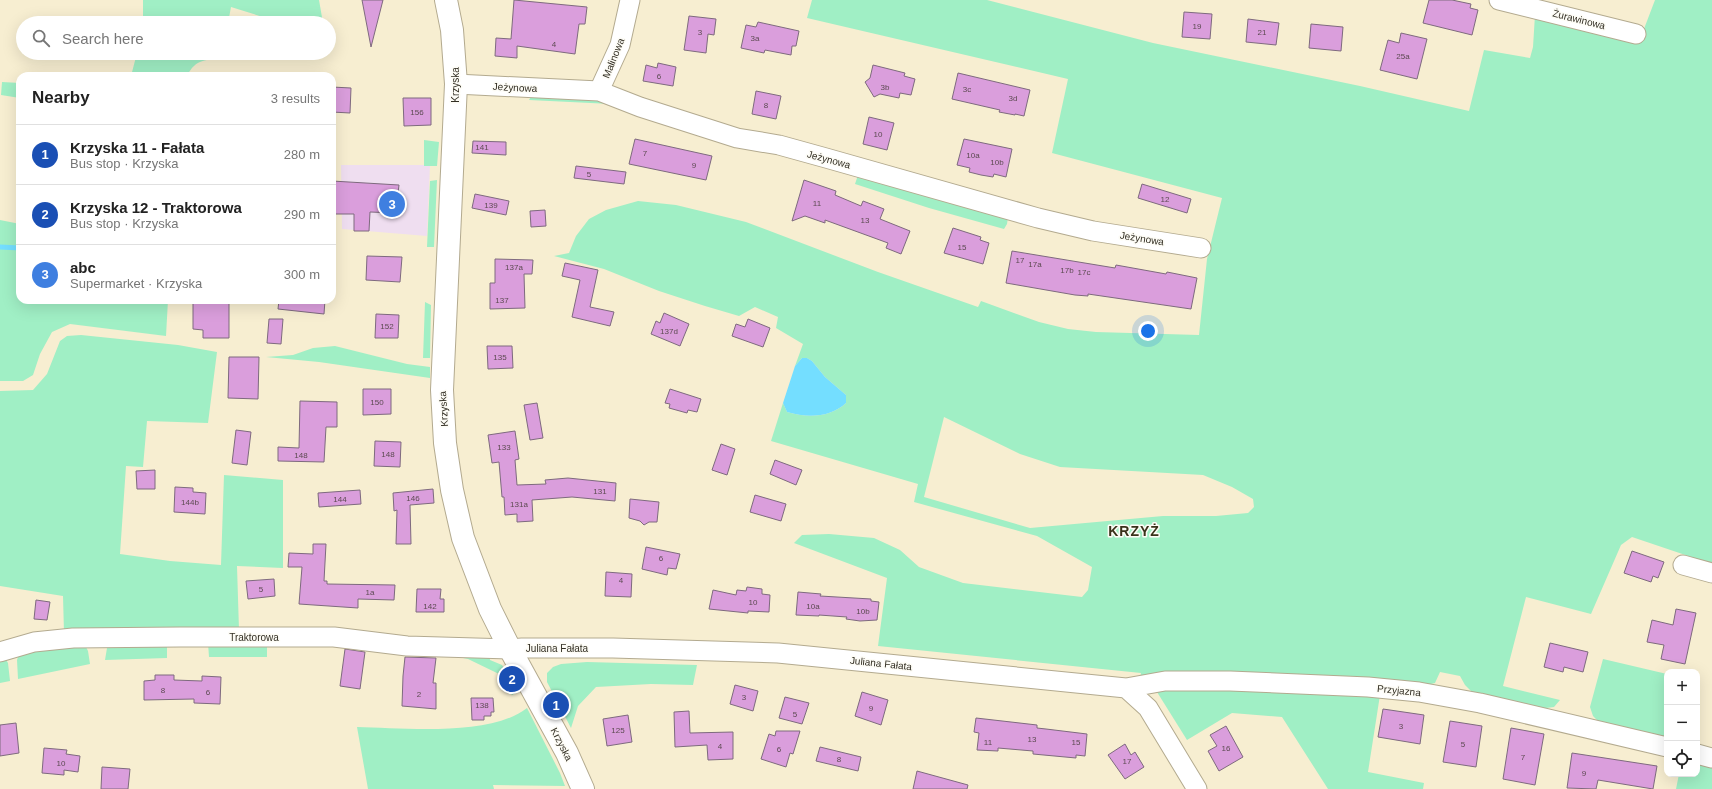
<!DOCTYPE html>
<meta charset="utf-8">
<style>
:root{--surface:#fff;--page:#f6f6f6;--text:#222;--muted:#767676;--line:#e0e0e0;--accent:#1f6b6f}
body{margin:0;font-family:Helvetica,sans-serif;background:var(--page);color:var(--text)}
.controls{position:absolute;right:12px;bottom:12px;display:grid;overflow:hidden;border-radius:8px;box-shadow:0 4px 16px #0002}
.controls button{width:36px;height:36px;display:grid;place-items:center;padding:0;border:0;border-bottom:1px solid var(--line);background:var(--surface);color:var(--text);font:20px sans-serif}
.you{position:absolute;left:1148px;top:331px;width:14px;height:14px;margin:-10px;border:3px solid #fff;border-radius:50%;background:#1a73e8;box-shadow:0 0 0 6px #1a73e833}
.badge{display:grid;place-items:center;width:26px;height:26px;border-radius:50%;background:var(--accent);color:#fff;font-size:13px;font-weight:700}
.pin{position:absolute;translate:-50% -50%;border:2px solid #fff;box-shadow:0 1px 4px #0006}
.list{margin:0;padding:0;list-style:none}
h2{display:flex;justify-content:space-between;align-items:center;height:52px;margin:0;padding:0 16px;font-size:17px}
h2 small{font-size:13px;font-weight:400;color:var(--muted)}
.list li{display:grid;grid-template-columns:26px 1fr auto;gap:12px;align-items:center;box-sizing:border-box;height:60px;padding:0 16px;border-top:1px solid var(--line)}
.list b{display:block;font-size:15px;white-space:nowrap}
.list p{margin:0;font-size:13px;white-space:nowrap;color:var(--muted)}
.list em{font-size:13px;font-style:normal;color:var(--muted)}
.icon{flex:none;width:22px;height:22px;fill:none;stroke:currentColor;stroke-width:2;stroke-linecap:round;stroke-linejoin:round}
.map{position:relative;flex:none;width:1712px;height:789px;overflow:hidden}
.search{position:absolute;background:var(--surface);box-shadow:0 4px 16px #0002;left:16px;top:16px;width:320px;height:44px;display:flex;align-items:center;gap:10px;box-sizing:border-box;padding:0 14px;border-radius:22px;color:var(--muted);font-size:15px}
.panel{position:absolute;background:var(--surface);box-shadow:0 4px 16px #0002;left:16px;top:72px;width:320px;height:232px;border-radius:12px}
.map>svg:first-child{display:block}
.commercial{fill:#efdef0}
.green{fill:#a0efc5;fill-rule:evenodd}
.water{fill:#74deff}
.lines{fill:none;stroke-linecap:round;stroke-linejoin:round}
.stream{stroke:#74deff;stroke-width:5}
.building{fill:#da9edc;stroke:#7e6a7e}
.street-casing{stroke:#b3aa8f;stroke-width:21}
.secondary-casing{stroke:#b3aa8f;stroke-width:24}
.street{stroke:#fff;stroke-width:19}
.secondary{stroke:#fff;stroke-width:22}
.labels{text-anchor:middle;stroke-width:3;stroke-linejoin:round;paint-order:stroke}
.number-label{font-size:8px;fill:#5c4a51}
.street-label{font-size:10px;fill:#322e23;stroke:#fdfcf6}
.district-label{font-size:14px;font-weight:bold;letter-spacing:1px;fill:#39321a;stroke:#fdfcf6}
</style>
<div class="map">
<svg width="1712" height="789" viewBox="0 0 1712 789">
<rect width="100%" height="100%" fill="#f7eed1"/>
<!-- commercial -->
<path class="commercial" d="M 341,165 L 430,165 L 427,236 L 342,229 Z"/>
<!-- green -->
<path class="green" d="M 143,0 L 319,0 L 323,23 L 282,23 L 231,7 L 228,23 L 143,23 Z
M 812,0 L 987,0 L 1153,43 L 1360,86 L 1469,111 L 1484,50 L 1530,58 L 1533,47 L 1535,15 L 1639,42 L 1655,0 L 1712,0 L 1712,564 L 1632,537 L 1621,545 L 1591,614 L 1526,597 L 1503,686 L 1560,700 L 1554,707 L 1538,709 L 1473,693 L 1465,685 L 1460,676 L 1440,672 L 1435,683 L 1427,685 L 1140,678 L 1141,673 L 878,646 L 887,578 L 794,543 L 802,535 L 829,534 L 874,538 L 900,550 L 919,567 L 963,583 L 1082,597 L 1088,590 L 1092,567 L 1037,536 L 914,502 L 918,484 L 771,441 L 783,403 L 787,412 C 807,418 830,418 846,403 L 846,395 L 825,377 L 812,361 L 807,358 L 802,358 L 795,366 L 803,344 L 776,328 L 778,317 L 755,307 L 739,316 L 705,306 L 659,291 L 604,269 L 554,256 L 569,253 L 576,236 L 589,219 L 606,210 L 638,201 L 676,205 L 746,222 L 878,272 L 978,307 L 981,301 L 1039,322 L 1068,329 L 1096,332 L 1199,335 L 1207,259 L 1222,198 L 1052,153 L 1068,79 L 807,18 ZM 944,417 L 1020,454 L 1060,467 L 1203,475 L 1232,487 L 1253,499 L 1254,507 L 1248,513 L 1216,516 L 1163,516 L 1030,528 L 924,497 Z
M 137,53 L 225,53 L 224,59 C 206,60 196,58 187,76 L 131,76 Z
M 2,82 L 20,83 L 20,98 L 1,95 Z
M 533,93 L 582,94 L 611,104 L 529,100 Z
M 424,140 L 439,142 L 437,166 L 424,166 Z
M 859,172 L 1008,217 L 1007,224 L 1004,229 L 929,208 L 855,184 Z
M 437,180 L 434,247 L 427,247 L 430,181 Z
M 0,220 L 20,224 L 20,300 L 168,300 L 166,336 L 70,324 L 52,332 L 40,354 L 33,375 L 23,381 L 0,381 Z
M 425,302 L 431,305 L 430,358 L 423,358 Z
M 81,335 L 178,345 L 217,352 L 208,423 L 147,421 L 143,467 L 126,466 L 120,554 L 170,561 L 221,565 L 224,475 L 283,480 L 283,568 L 237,566 L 239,630 L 64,633 L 63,596 L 0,586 L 0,391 L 33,390 L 47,374 L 60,341 L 67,336 Z
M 335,346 L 407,364 L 430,367 L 430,378 L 319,362 L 266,357 L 293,355 L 313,348 Z
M 267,642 L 267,657 L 209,657 L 208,643 Z
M 84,643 L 88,651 L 90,664 L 18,679 L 17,660 L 19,654 Z
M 167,643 L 167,658 L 105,660 L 107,648 L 113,644 Z
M 463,652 L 489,654 L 490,660 L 502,665 L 517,692 L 512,695 L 499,674 L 468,659 L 463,658 Z
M 0,657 L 4,657 L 8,663 L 10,681 L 0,683 Z
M 1603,659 L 1667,674 L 1667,741 L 1602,725 L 1593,716 L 1590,707 Z
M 587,662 L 697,665 L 693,685 L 651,684 L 596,687 L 578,706 L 571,728 L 547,682 L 547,673 L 553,667 L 561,664 Z
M 1165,688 L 1380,695 L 1368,772 L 1424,783 L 1423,789 L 1328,789 L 1282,717 L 1232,713 L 1187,740 L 1157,692 Z
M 527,708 L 560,773 L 565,786 L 493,785 L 494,789 L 368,789 L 357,727 C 404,728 490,737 527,708 Z
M 1697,760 L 1712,764 L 1712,789 L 1676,789 L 1679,774 L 1697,774 Z"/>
<!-- water -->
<path class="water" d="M 802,358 L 807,358 L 812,361 L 825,377 L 846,395 L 846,403 C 830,418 807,418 787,412 L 783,403 L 795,366 Z"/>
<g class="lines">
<!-- stream -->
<path class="stream" d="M 0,247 L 20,248"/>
</g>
<!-- building -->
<path class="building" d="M 362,0 L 383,0 L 371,47 Z
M 514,0 L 587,7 L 585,24 L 579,24 L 575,54 L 517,46 L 517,58 L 495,56 L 496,38 L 511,39 Z
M 1429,0 L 1452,0 L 1471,4 L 1470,8 L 1478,10 L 1472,35 L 1423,23 Z
M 1184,12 L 1212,14 L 1210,39 L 1182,37 Z
M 689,16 L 716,19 L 714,35 L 708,34 L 706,53 L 684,50 Z
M 1248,19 L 1279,23 L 1276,45 L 1246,42 Z
M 758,22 L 799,31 L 796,46 L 792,46 L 791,55 L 765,50 L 764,53 L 741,48 L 746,25 L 756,27 Z
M 1311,24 L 1343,27 L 1341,51 L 1309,48 Z
M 1401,33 L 1427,39 L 1417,79 L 1380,70 L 1388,40 L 1399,43 Z
M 658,63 L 676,67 L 673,86 L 643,81 L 646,65 L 657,68 Z
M 873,65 L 905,73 L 904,76 L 915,79 L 911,95 L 900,93 L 899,98 L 880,94 L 874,97 L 865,82 L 870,78 Z
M 958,73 L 1030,90 L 1024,116 L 1015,114 L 1015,115 L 999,112 L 1000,110 L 952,99 Z
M 332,87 L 351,88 L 350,113 L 332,112 Z
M 756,91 L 781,96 L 776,119 L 752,114 Z
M 403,98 L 431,98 L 431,125 L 404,126 Z
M 869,117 L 894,123 L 887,150 L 863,144 Z
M 635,139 L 712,156 L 706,180 L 629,164 Z
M 964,139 L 1012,149 L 1006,177 L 994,174 L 993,177 L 981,175 L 969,172 L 970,168 L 957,165 Z
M 473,141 L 506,142 L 506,155 L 472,153 Z
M 576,166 L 626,172 L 624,184 L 574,178 Z
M 804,180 L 836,191 L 835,195 L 861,206 L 863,201 L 884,209 L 880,219 L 910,231 L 901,254 L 886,248 L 888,243 L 825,220 L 825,223 L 805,216 L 792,221 Z
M 332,181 L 399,185 L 398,193 L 406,199 L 398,205 L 397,213 L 370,212 L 369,231 L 354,231 L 354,214 L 332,214 Z
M 1142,184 L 1191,199 L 1187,213 L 1138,198 Z
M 475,194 L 509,201 L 506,215 L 472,208 Z
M 545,210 L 546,226 L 531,227 L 530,211 Z
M 953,228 L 981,237 L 980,240 L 989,243 L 983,264 L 944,253 Z
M 1012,251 L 1115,268 L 1116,265 L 1166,274 L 1167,272 L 1197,278 L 1191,309 L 1088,294 L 1088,296 L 1075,295 L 1006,283 Z
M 367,256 L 402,257 L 400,282 L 366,280 Z
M 495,259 L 533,260 L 532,274 L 524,274 L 525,308 L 490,309 L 490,283 L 495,283 Z
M 565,263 L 598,270 L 590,307 L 614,312 L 610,326 L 572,317 L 580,280 L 562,276 Z
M 193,300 L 229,300 L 229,338 L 203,338 L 203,330 L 193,329 Z
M 279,300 L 325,300 L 324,314 L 278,309 Z
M 664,313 L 689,324 L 680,346 L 651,334 L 656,321 L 660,323 Z
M 376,314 L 399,315 L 398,338 L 375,338 Z
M 269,319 L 283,319 L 281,344 L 267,343 Z
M 748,319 L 770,328 L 763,347 L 732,336 L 736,324 L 745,327 Z
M 487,346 L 512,346 L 513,368 L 488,369 Z
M 229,357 L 259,357 L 258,399 L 228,398 Z
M 363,389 L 391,389 L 391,414 L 363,415 Z
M 670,389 L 701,399 L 697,412 L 688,410 L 687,413 L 669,408 L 670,404 L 665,403 Z
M 300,401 L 337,402 L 337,427 L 326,427 L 324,462 L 278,461 L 278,447 L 299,448 Z
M 537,403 L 543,438 L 530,440 L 524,405 Z
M 236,430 L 251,432 L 247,465 L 232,463 Z
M 515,431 L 519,459 L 515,460 L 517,485 L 546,484 L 545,480 L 568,478 L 616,483 L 615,501 L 572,497 L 532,500 L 533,521 L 517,522 L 517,514 L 505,515 L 504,497 L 502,497 L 499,462 L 492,463 L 488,435 Z
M 375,441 L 401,442 L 400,467 L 374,466 Z
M 721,444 L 735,449 L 727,475 L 712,470 Z
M 775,460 L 802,470 L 796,485 L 770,474 Z
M 155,470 L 155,489 L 137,489 L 136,471 Z
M 175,487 L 193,488 L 193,492 L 206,493 L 205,514 L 174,512 Z
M 433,489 L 434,503 L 410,505 L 411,544 L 396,544 L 397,510 L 394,511 L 393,493 Z
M 360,490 L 361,504 L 319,507 L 318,493 Z
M 755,495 L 786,504 L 781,521 L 750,512 Z
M 630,499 L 659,502 L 657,522 L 649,522 L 644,525 L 640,521 L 629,518 Z
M 313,544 L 326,544 L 324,581 L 327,581 L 327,584 L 395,585 L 394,600 L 358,599 L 358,608 L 299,604 L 302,567 L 288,567 L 289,553 L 313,554 Z
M 646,547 L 680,554 L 676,569 L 668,568 L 667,575 L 642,569 Z
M 1632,551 L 1664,562 L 1658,578 L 1653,576 L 1651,582 L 1624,573 Z
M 606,572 L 632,574 L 631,597 L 605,596 Z
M 274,579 L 275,596 L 248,599 L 246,581 Z
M 747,587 L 762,589 L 762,594 L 770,595 L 769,612 L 748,611 L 748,613 L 709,609 L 713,590 L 736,595 L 737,590 L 746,591 Z
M 417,589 L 441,589 L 440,599 L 444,599 L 444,612 L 416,612 Z
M 798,592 L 821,594 L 820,596 L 871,599 L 871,601 L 879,602 L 877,620 L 860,621 L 846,619 L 847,617 L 819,615 L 819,616 L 796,615 Z
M 36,600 L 50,602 L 47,620 L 34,619 Z
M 1676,609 L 1696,613 L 1685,664 L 1661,659 L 1664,645 L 1647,642 L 1652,620 L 1673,625 Z
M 1550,643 L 1588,652 L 1583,672 L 1564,667 L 1563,672 L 1544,667 Z
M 345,649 L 365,652 L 360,689 L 340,686 Z
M 405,657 L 436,658 L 433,683 L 436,683 L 436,709 L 402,706 L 403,676 Z
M 155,675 L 174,675 L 174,680 L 202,681 L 202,676 L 221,677 L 220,704 L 194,703 L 194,699 L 144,700 L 144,681 L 155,680 Z
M 735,685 L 758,691 L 753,711 L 730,704 Z
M 862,692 L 888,700 L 881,725 L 855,716 Z
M 785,697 L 809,703 L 802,724 L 779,718 Z
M 471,698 L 493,698 L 494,712 L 491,712 L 491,716 L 484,716 L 484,720 L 472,720 Z
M 1383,709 L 1424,715 L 1420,744 L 1378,737 Z
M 689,711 L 690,733 L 733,732 L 733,759 L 708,760 L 707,745 L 675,747 L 674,712 Z
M 628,715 L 632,742 L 607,746 L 603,719 Z
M 976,718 L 1037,725 L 1037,728 L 1046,729 L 1087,734 L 1085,756 L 1076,755 L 1076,758 L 1033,754 L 1033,751 L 998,748 L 998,751 L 977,750 L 979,733 L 974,732 Z
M 1450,721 L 1482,726 L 1476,767 L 1443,762 Z
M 16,723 L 19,753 L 0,756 L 0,725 Z
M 1226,726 L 1243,757 L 1219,771 L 1208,751 L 1217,746 L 1210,735 Z
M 1511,728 L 1544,734 L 1535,785 L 1503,779 Z
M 776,731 L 800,731 L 793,754 L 790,753 L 786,767 L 761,759 L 769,734 L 775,736 Z
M 1125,744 L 1131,755 L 1135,752 L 1144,767 L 1125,779 L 1108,755 Z
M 820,747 L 861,757 L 858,771 L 816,761 Z
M 44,748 L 67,750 L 66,754 L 80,756 L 78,772 L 64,770 L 64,775 L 42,773 Z
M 1572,753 L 1657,766 L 1653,789 L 1598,780 L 1596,789 L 1567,788 Z
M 102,767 L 130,769 L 128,789 L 101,789 Z
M 917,771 L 968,785 L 967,789 L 913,789 Z"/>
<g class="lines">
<defs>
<path id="street" d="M 1499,0 L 1636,34
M 456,84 L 599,91 L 640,107 L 737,138 L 779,145 L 826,158 L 1038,218 L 1093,231 L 1201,248
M 599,91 L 620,45 L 630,0
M 1683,565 L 1712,573
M 0,652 L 34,642 L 73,638 L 180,637 L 334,637 L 407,646 L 510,649 L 522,648 L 613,648 L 778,653 L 1126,688 L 1165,681 L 1230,681 L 1368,687 L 1419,692 L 1480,703 L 1667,747
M 1126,688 L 1148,708 L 1197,789
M 1697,754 L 1712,758"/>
<path id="secondary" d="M 446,0 L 452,30 L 456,84 L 442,390 L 445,443 L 452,490 L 463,538 L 490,609 L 510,649 L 567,753 L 583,789"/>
</defs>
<!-- street casing -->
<use href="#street" class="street-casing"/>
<!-- secondary casing -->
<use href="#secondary" class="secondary-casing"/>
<!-- street -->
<use href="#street" class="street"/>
<!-- secondary -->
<use href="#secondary" class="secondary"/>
</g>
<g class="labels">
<!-- number labels -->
<g class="number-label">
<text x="1197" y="29">19</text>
<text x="700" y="35">3</text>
<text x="1262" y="35">21</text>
<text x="755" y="41">3a</text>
<text x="554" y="47">4</text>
<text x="1403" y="59">25a</text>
<text x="659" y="79">6</text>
<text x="885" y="90">3b</text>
<text x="967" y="92">3c</text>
<text x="1013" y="101">3d</text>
<text x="766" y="108">8</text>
<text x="417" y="115">156</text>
<text x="878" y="137">10</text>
<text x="482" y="150">141</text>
<text x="645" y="156">7</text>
<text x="973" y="158">10a</text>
<text x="997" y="165">10b</text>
<text x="694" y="168">9</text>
<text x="589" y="177">5</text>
<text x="1165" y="202">12</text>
<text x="817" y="206">11</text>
<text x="491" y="208">139</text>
<text x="865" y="223">13</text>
<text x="962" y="250">15</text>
<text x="1020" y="263">17</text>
<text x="1035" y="267">17a</text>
<text x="514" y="270">137a</text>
<text x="1067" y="273">17b</text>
<text x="1084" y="275">17c</text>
<text x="502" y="303">137</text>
<text x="387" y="329">152</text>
<text x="669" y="334">137d</text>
<text x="500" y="360">135</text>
<text x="377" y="405">150</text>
<text x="504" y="450">133</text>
<text x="388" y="457">148</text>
<text x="301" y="458">148</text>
<text x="600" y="494">131</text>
<text x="413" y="501">146</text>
<text x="340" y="502">144</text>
<text x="190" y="505">144b</text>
<text x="519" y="507">131a</text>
<text x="661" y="561">6</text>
<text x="621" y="583">4</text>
<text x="261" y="592">5</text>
<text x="370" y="595">1a</text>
<text x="753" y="605">10</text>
<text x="430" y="609">142</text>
<text x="813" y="609">10a</text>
<text x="863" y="614">10b</text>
<text x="163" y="693">8</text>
<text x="208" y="695">6</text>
<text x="419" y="697">2</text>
<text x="744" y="700">3</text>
<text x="482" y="708">138</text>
<text x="871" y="711">9</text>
<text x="795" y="717">5</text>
<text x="1401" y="729">3</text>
<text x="618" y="733">125</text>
<text x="1032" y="742">13</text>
<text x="988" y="745">11</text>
<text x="1076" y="745">15</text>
<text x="1463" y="747">5</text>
<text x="720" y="749">4</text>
<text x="1226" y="751">16</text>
<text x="779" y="752">6</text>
<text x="1523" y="760">7</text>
<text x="839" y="762">8</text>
<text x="1127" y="764">17</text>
<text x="61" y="766">10</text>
<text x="1584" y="776">9</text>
</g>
<!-- street labels -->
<g class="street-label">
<text transform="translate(1579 19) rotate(14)" y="4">Żurawinowa</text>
<text transform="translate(613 58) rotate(-68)" y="4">Malinowa</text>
<text transform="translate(455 85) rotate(-90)" y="4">Krzyska</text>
<text transform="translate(515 87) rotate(3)" y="4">Jeżynowa</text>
<text transform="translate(829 159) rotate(15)" y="4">Jeżynowa</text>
<text transform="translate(1142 238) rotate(9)" y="4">Jeżynowa</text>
<text transform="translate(443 409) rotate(-93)" y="4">Krzyska</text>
<text x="254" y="641">Traktorowa</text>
<text x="557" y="652">Juliana Fałata</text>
<text transform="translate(881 663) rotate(6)" y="4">Juliana Fałata</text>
<text transform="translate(1399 690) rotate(6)" y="4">Przyjazna</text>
<text transform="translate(562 744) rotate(63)" y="4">Krzyska</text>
</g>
<!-- district labels -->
<g class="district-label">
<text x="1134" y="536">KRZYŻ</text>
</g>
</g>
</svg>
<div class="controls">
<button>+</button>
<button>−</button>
<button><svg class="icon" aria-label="locate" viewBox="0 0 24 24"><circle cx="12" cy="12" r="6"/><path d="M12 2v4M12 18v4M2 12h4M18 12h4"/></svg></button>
</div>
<div class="you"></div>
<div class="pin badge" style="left:556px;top:705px;background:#1a4fb4">1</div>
<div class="pin badge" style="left:512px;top:679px;background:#1a4fb4">2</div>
<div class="pin badge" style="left:392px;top:204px;background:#3f7fe0">3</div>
<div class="search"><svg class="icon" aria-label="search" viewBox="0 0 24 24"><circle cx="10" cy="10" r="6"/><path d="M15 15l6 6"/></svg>Search here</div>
<section class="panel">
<h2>Nearby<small>3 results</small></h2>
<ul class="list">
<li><span class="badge" style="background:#1a4fb4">1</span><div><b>Krzyska 11 - Fałata</b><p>Bus stop · Krzyska</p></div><em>280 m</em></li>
<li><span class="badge" style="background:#1a4fb4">2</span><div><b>Krzyska 12 - Traktorowa</b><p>Bus stop · Krzyska</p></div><em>290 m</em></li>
<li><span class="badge" style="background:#3f7fe0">3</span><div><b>abc</b><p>Supermarket · Krzyska</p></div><em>300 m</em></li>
</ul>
</section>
</div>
